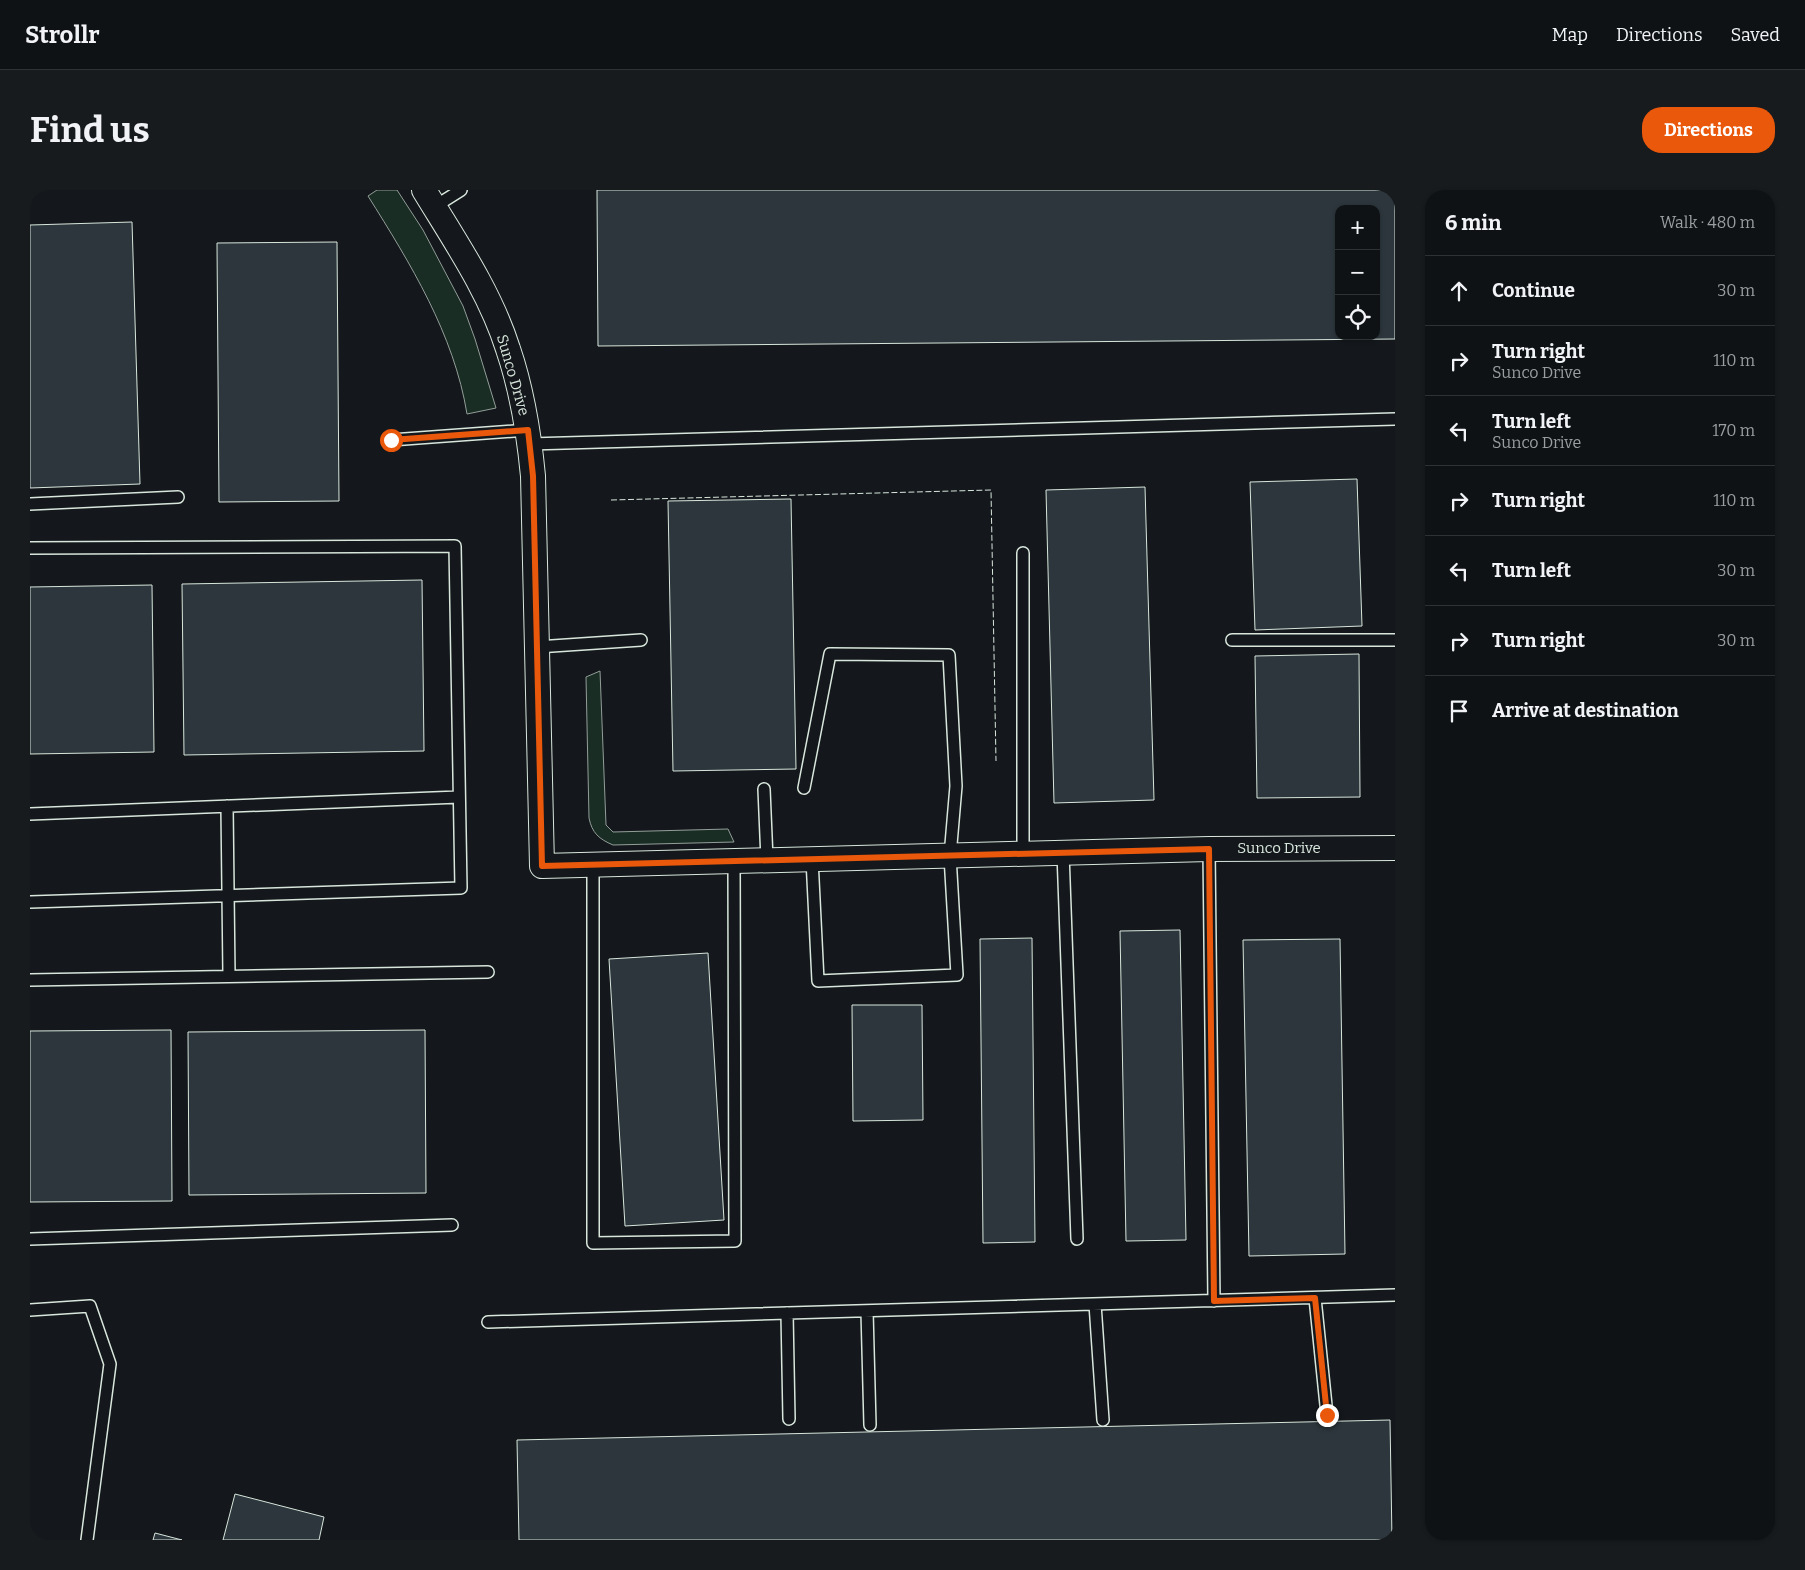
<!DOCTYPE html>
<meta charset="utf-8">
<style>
:root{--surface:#0f1215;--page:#181b1e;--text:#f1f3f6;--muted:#9b9ea0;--line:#2f3234;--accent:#ea580c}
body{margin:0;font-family:Bitter,serif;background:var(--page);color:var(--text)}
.controls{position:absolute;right:15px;top:15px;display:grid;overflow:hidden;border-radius:10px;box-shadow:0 1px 4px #0004}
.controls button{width:45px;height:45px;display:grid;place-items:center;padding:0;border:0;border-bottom:1px solid var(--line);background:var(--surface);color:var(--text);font:25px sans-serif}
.stop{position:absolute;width:15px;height:15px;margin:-11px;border:4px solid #ea580c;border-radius:50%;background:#fff}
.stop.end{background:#ea580c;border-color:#fff;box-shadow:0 1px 5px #0008}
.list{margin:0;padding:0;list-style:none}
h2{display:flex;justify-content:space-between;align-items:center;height:65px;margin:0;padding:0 20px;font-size:21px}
h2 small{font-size:16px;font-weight:400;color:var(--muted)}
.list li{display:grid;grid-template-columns:32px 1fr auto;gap:15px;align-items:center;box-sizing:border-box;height:70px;padding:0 20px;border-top:1px solid var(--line)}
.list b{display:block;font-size:19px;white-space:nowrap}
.list p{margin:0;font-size:16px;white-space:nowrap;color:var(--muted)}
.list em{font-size:16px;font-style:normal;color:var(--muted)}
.icon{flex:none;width:28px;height:28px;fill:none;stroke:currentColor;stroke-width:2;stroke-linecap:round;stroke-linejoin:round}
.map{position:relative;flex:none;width:1365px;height:1350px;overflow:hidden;border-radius:20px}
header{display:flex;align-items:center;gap:30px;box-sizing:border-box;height:70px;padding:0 25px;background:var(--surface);border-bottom:1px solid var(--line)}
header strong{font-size:24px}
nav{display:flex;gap:28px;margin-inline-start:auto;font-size:18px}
.intro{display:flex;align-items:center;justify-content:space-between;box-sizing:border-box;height:120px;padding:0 30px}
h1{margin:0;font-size:35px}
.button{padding:12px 22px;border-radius:20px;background:var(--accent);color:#fff;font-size:18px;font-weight:700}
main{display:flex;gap:30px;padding:0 30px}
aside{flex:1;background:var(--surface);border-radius:20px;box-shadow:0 1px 4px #0004}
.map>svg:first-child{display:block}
.green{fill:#1a2d24;stroke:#939e99}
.building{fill:#2c363c;stroke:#d8e6dc;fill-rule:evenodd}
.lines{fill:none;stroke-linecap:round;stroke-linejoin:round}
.service-casing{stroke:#d8e6dc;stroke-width:14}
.minor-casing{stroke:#d8e6dc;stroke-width:26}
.service{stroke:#14181c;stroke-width:11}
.minor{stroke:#14181c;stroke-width:24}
.fence{stroke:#d8e6dc;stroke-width:1;stroke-dasharray:6 2.5;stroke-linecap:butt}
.route{stroke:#ea580c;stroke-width:6}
.labels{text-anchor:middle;stroke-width:4;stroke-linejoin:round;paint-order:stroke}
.street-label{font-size:15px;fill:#d8e6dc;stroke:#14181c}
</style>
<header>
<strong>Strollr</strong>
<nav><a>Map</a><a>Directions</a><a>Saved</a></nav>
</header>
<div class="intro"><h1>Find us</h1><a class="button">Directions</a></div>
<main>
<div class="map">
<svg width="1365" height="1350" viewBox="0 0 1365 1350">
<rect width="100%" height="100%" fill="#14181c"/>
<!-- green -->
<path class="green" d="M 347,0 L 367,0 L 393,40 L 433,116 L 445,149 L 466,218 L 437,224 C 424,144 380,73 338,6 Z
M 570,481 L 576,635 L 583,642 L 698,639 L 704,652 L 583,655 C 569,649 562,643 559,628 L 556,487 Z"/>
<!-- building -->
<path class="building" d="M 567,0 L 1365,0 L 1365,149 L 568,156 ZM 1309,19 L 1346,19 L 1346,146 L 1309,146 Z
M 102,32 L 110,294 L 0,298 L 0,35 Z
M 307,52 L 309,311 L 189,312 L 187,53 Z
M 1327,289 L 1332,436 L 1225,440 L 1220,292 Z
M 1115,297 L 1124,610 L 1024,613 L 1016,300 Z
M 761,309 L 766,579 L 643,581 L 638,311 Z
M 392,390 L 394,561 L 154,565 L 152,394 Z
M 122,395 L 124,562 L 0,564 L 0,397 Z
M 1329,464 L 1330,607 L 1227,608 L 1225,466 Z
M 1150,740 L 1156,1050 L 1096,1051 L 1090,741 Z
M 1002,748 L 1005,1052 L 953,1053 L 950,749 Z
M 1310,749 L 1315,1064 L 1219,1066 L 1213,750 Z
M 678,763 L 694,1030 L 595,1036 L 579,769 Z
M 822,815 L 892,815 L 893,930 L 823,931 Z
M 141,840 L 142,1011 L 0,1012 L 0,841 Z
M 395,840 L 396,1003 L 159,1005 L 158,842 Z
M 1360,1230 L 1362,1350 L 489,1350 L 487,1250 Z
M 205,1304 L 294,1327 L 289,1350 L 193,1350 Z
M 125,1343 L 152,1350 L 123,1350 Z"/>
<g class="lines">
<defs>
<path id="service" d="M 404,17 L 431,0
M 361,250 L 498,240
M 500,254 L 1365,229
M 0,314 L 148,307
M 0,358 L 425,356 L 431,698 L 0,712
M 1202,450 L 1365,450
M 507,457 L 611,450
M 774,598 L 800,464 L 919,465 L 926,596 L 920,666 L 927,785 L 788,791 L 782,669
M 734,599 L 737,670
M 197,616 L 199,786
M 0,624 L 429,607
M 1179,659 L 1184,1111
M 1033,663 L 1047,1049
M 993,664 L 993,363
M 563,674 L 563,1053 L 705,1051 L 704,671
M 0,790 L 458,782
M 0,1049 L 422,1035
M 1285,1108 L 1297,1225
M 1065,1114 L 1073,1230
M 0,1120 L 60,1116 L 80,1174 L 57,1350
M 837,1121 L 840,1235
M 757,1123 L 759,1229
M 458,1132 L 1365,1105"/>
<path id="minor" d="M 394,0 C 425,51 460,102 478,159 C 492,200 499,244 503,286 L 512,676 L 1179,659 L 1365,658"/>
</defs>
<!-- service casing -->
<use href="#service" class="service-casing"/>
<!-- minor casing -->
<use href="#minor" class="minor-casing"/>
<!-- service -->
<use href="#service" class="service"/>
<!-- minor -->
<use href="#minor" class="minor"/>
<!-- fence -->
<path class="fence" d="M 581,310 L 961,300 L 966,571"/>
</g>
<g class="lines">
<!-- route -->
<path class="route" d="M 361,250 L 498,240 L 503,286 L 512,676 L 1179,659 L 1184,1111 L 1285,1108 L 1297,1225"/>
</g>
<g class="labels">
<!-- street labels -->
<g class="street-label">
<text transform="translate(483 185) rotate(74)" y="5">Sunco Drive</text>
<text x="1249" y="663">Sunco Drive</text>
</g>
</g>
</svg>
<div class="controls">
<button>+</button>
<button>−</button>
<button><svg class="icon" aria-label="locate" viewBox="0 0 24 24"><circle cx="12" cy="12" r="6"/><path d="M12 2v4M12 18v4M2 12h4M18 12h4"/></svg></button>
</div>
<div class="stop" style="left:361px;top:250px"></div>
<div class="stop end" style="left:1297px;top:1225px"></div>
</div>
<aside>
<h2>6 min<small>Walk · 480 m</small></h2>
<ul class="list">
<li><svg class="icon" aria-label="ahead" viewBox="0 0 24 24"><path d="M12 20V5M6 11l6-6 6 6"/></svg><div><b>Continue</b></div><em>30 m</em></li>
<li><svg class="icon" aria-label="right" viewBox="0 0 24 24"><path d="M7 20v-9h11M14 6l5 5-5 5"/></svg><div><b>Turn right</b><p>Sunco Drive</p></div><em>110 m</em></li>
<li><svg class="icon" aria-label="left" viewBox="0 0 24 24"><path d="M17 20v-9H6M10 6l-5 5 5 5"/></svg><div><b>Turn left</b><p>Sunco Drive</p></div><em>170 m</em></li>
<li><svg class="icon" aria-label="right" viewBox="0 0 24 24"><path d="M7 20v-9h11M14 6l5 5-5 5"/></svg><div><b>Turn right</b></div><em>110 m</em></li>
<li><svg class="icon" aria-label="left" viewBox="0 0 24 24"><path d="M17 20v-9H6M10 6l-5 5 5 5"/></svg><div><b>Turn left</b></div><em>30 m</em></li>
<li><svg class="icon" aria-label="right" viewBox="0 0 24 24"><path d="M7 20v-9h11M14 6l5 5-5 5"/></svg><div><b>Turn right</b></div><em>30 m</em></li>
<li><svg class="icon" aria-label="arrive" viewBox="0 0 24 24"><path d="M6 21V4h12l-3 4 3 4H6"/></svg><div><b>Arrive at destination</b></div></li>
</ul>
</aside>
</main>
